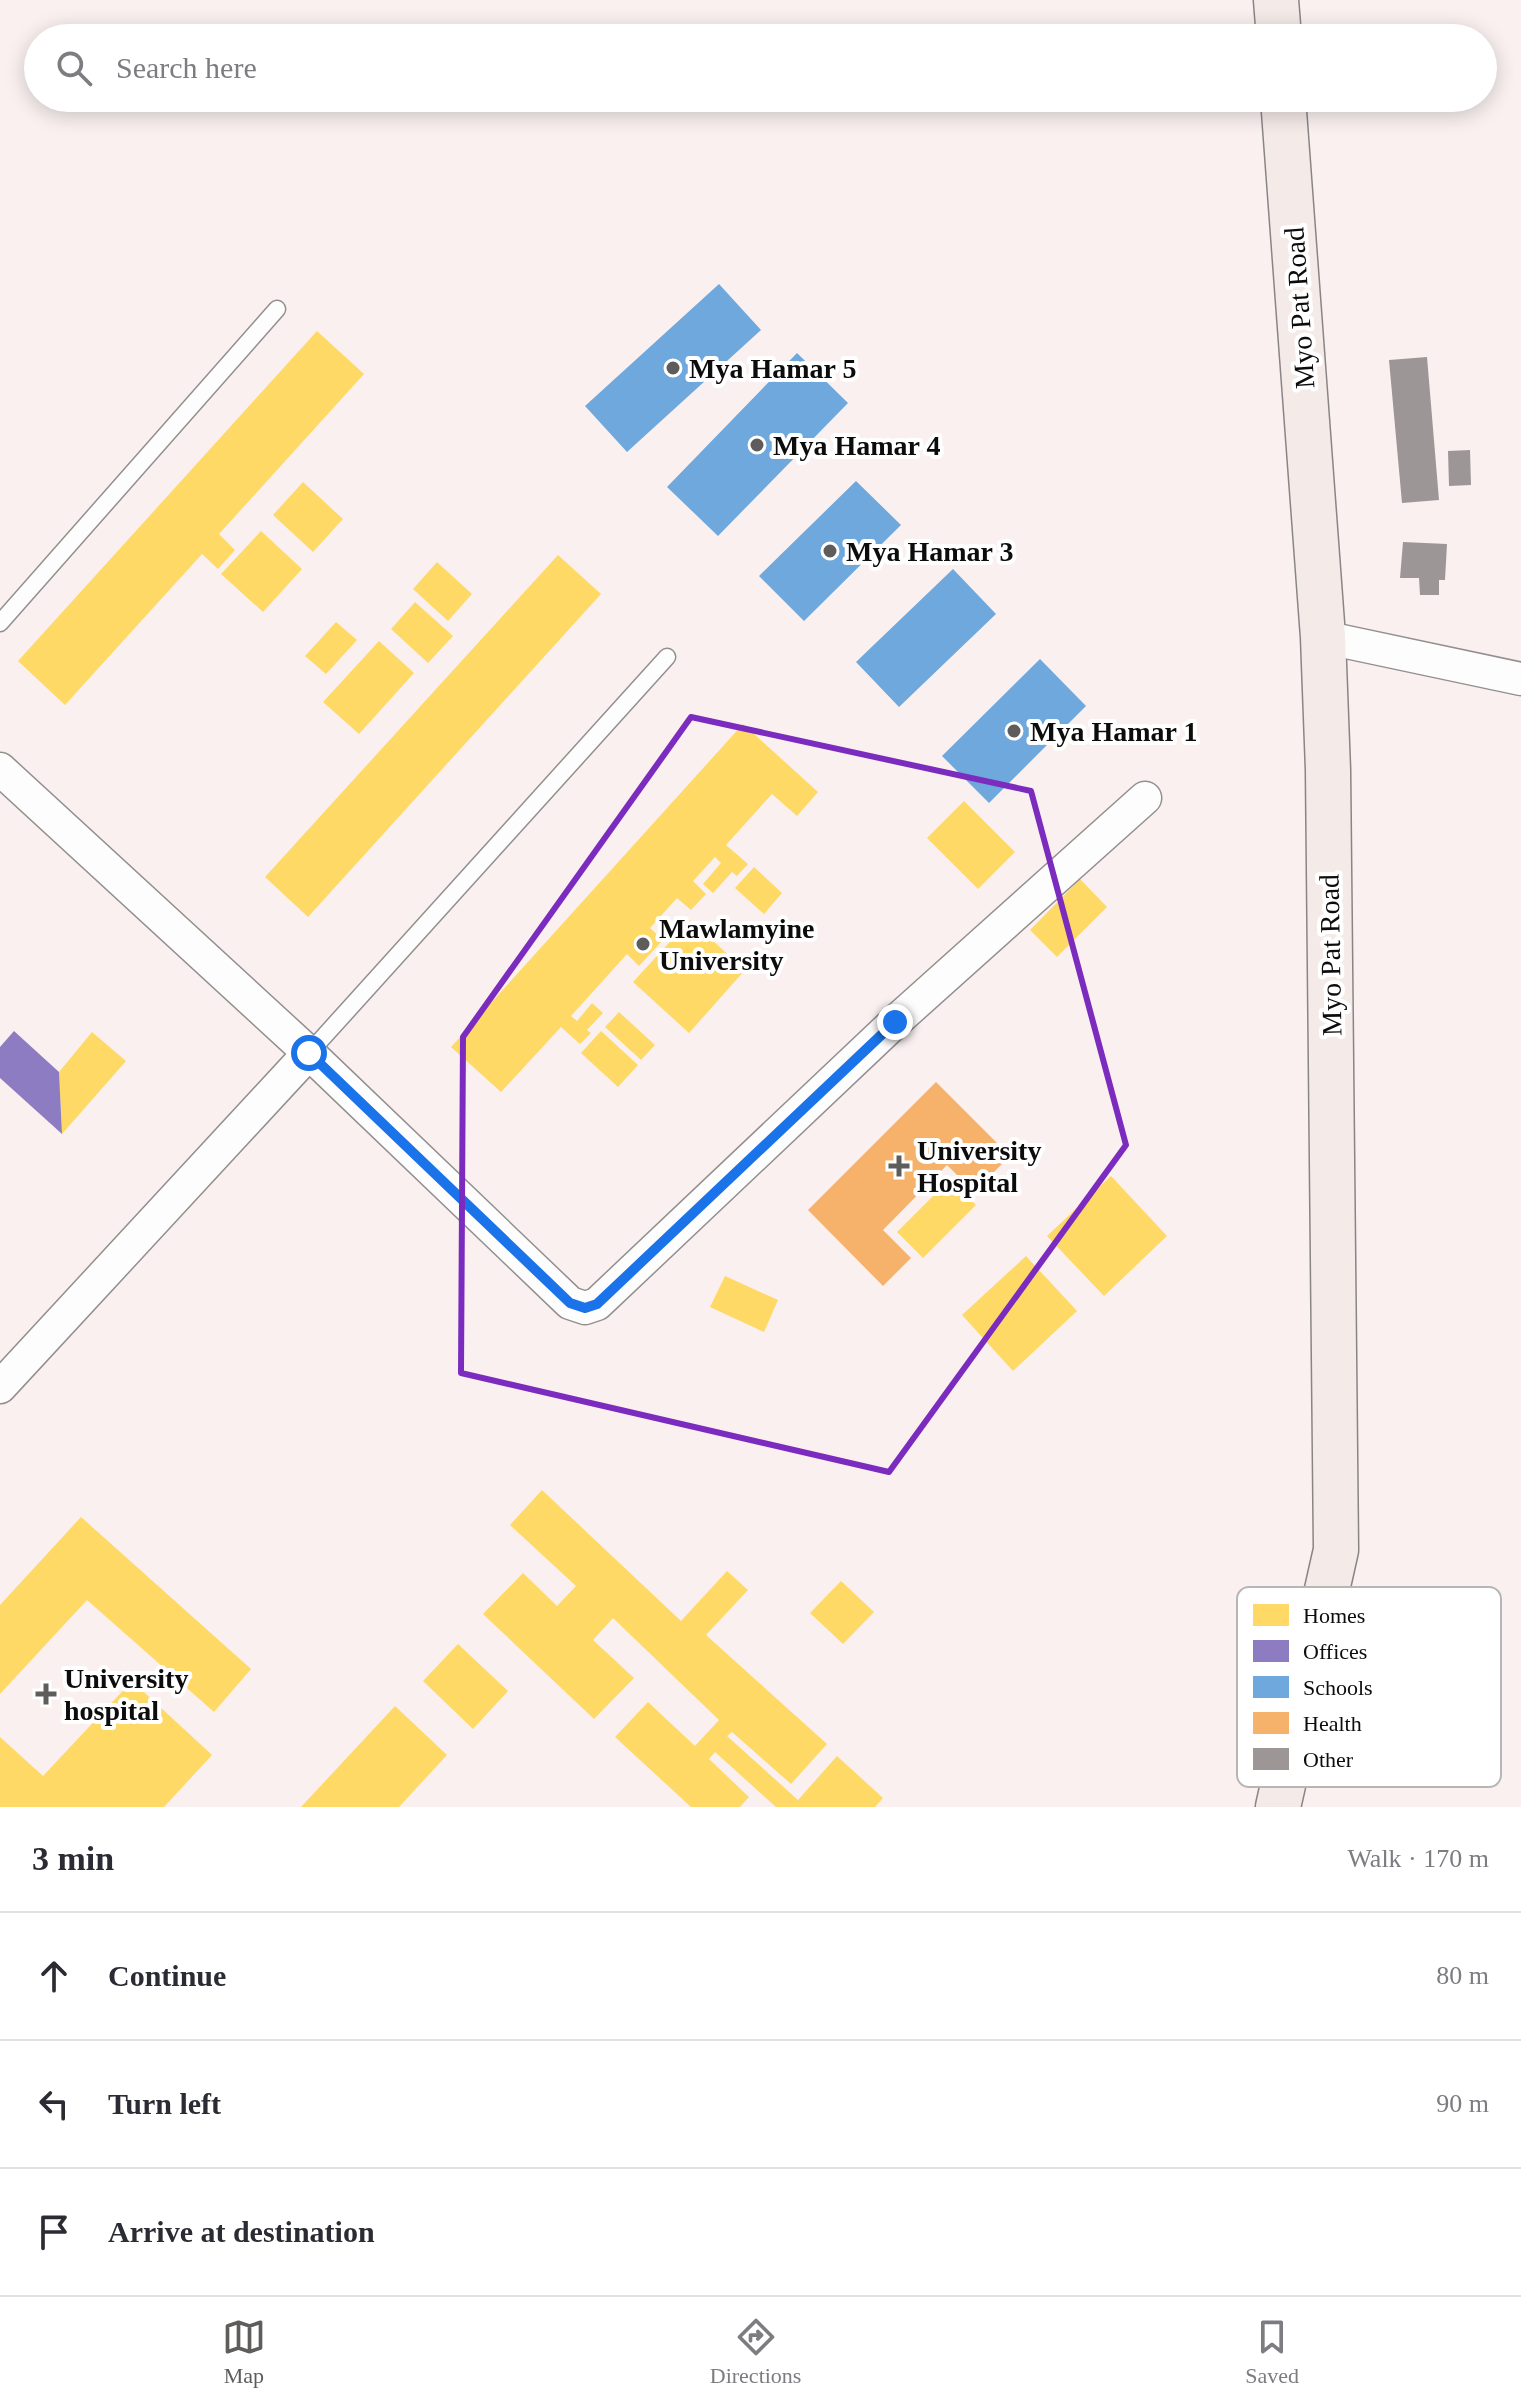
<!DOCTYPE html>
<meta charset="utf-8">
<style>
:root{--surface:#fff;--page:#f7f7f7;--text:#2b2b33;--muted:#7c7c81;--line:#e1e1e2;--accent:#5f5c5c}
body{margin:0;font-family:"Times New Roman",serif;background:var(--page);color:var(--text)}
.stop{position:absolute;width:24px;height:24px;margin:-18px;border:6px solid #1a73e8;border-radius:50%;background:#fff}
.stop.end{background:#1a73e8;border-color:#fff;box-shadow:0 2px 8px #0008}
.list{margin:0;padding:0;list-style:none}
h2{display:flex;justify-content:space-between;align-items:center;height:104px;margin:0;padding:0 32px;font-size:34px}
h2 small{font-size:26px;font-weight:400;color:var(--muted)}
.list li{display:grid;grid-template-columns:52px 1fr auto;gap:24px;align-items:center;box-sizing:border-box;height:128px;padding:0 32px;border-top:2px solid var(--line)}
.list b{display:block;font-size:30px;white-space:nowrap}
.list em{font-size:26px;font-style:normal;color:var(--muted)}
.icon{flex:none;width:44px;height:44px;fill:none;stroke:currentColor;stroke-width:2;stroke-linecap:round;stroke-linejoin:round}
.map{position:relative;flex:none;width:1521px;height:1807px;overflow:hidden}
.search{position:absolute;background:var(--surface);box-shadow:0 4px 20px #0003;left:24px;right:24px;top:24px;height:88px;display:flex;align-items:center;gap:20px;box-sizing:border-box;padding:0 28px;border-radius:44px;color:var(--muted);font-size:30px}
.sheet{height:488px;background:var(--surface)}
nav{display:flex;justify-content:space-around;align-items:center;box-sizing:border-box;height:112px;border-top:2px solid var(--line);background:var(--surface);font-size:22px;color:var(--muted)}
nav a{display:grid;justify-items:center;gap:4px}
nav .on{color:var(--accent)}
.map>svg:first-child{display:block}
.homes{fill:#ffd966}
.offices{fill:#8e7cc3}
.schools{fill:#6fa8dc}
.health{fill:#f6b26b}
.building{fill:#9d9697}
.lines{fill:none;stroke-linecap:round;stroke-linejoin:round}
.service-casing{stroke:#938f8f;stroke-width:19}
.minor-casing{stroke:#938f8f;stroke-width:35}
.secondary-casing{stroke:#8a8585;stroke-width:47}
.service{stroke:#fefdfd;stroke-width:16}
.minor{stroke:#fefdfd;stroke-width:32}
.secondary{stroke:#f4eae8;stroke-width:44}
.route{stroke:#1a73e8;stroke-width:10}
.marked{fill:none;stroke:#7b2cbf;stroke-width:6;stroke-linejoin:round}
.poi-dot{fill:#5f5c5c;stroke:#fff;stroke-width:3}
.labels{text-anchor:middle;stroke-width:8;stroke-linejoin:round;paint-order:stroke}
.street-label{font-size:28px;fill:#0c0c0c;stroke:#fff}
.poi-label{font-size:28px;font-weight:bold;fill:#0c0c0c;stroke:#fff;text-anchor:start}
.key{fill:#fff;stroke:#b6b6b6;stroke-width:2}
.key-label{font-size:22px;fill:#0c0c0c}
</style>
<div class="map">
<svg width="1521" height="1807" viewBox="0 0 1521 1807">
<rect width="100%" height="100%" fill="#faf0f0"/>
<!-- homes -->
<path class="homes" d="M 317,331 L 364,374 L 219,534 L 235,550 L 218,569 L 202,554 L 65,705 L 18,661 Z
M 303,482 L 343,519 L 313,552 L 273,515 Z
M 261,531 L 302,569 L 263,612 L 221,574 Z
M 558,555 L 601,594 L 308,917 L 265,877 Z
M 437,562 L 472,594 L 448,621 L 413,589 Z
M 415,602 L 453,636 L 428,663 L 391,629 Z
M 336,622 L 357,640 L 326,674 L 305,656 Z
M 379,641 L 414,673 L 359,734 L 323,702 Z
M 743,724 L 818,792 L 797,816 L 772,794 L 726,845 L 748,864 L 737,876 L 732,872 L 713,893 L 703,884 L 721,863 L 715,857 L 693,881 L 706,894 L 691,910 L 677,898 L 650,928 L 663,940 L 639,966 L 627,954 L 571,1016 L 577,1021 L 592,1003 L 603,1013 L 587,1030 L 591,1033 L 580,1044 L 561,1027 L 501,1092 L 451,1047 Z
M 964,801 L 1015,852 L 978,889 L 927,838 Z
M 754,867 L 782,893 L 764,914 L 735,888 Z
M 1080,879 L 1107,907 L 1057,957 L 1030,930 Z
M 690,920 L 745,970 L 689,1033 L 633,982 Z
M 619,1012 L 655,1045 L 641,1060 L 605,1027 Z
M 601,1031 L 638,1065 L 618,1087 L 581,1053 Z
M 92,1032 L 126,1061 L 62,1134 L 59,1072 Z
M 1111,1176 L 1167,1236 L 1104,1296 L 1047,1236 Z
M 950,1179 L 976,1205 L 923,1258 L 897,1232 Z
M 1026,1256 L 1077,1311 L 1013,1371 L 962,1315 Z
M 725,1276 L 778,1300 L 764,1332 L 710,1307 Z
M 542,1490 L 681,1621 L 727,1571 L 748,1590 L 706,1635 L 827,1744 L 791,1784 L 732,1732 L 727,1736 L 798,1800 L 837,1756 L 883,1798 L 875,1807 L 776,1807 L 715,1752 L 709,1759 L 749,1797 L 740,1807 L 691,1807 L 615,1737 L 648,1702 L 695,1746 L 719,1720 L 613,1618 L 593,1640 L 634,1678 L 594,1719 L 483,1614 L 523,1573 L 557,1606 L 576,1586 L 510,1525 Z
M 81,1517 L 251,1669 L 214,1712 L 87,1600 L 0,1694 L 0,1605 Z
M 841,1581 L 874,1612 L 843,1644 L 810,1613 Z
M 458,1644 L 508,1691 L 473,1729 L 423,1681 Z
M 132,1681 L 212,1755 L 164,1807 L 0,1807 L 0,1737 L 43,1776 Z
M 395,1706 L 447,1755 L 399,1807 L 301,1807 Z"/>
<!-- offices -->
<path class="offices" d="M 14,1031 L 59,1072 L 62,1134 L 0,1078 L 0,1047 Z"/>
<!-- schools -->
<path class="schools" d="M 719,284 L 761,330 L 627,452 L 585,406 Z
M 797,353 L 848,403 L 718,536 L 667,487 Z
M 856,481 L 901,525 L 804,621 L 759,576 Z
M 953,569 L 996,614 L 899,707 L 856,662 Z
M 1040,659 L 1086,706 L 989,803 L 942,756 Z"/>
<!-- health -->
<path class="health" d="M 936,1082 L 1010,1156 L 974,1192 L 947,1165 L 883,1230 L 911,1258 L 883,1286 L 808,1210 Z"/>
<!-- building -->
<path class="building" d="M 1427,357 L 1439,500 L 1402,503 L 1389,360 Z
M 1470,450 L 1471,485 L 1449,486 L 1448,451 Z
M 1403,542 L 1447,544 L 1445,580 L 1439,580 L 1439,595 L 1420,595 L 1419,578 L 1400,578 Z"/>
<g class="lines">
<defs>
<path id="service" d="M 0,623 L 277,309
M 309,1053 L 667,657"/>
<path id="minor" d="M 1323,637 L 1521,679
M 0,769 L 309,1053 L 570,1303 L 585,1308 L 597,1304 L 895,1022 L 1145,798
M 0,1387 L 309,1053"/>
<path id="secondary" d="M 1276,0 L 1279,38
M 1278,1807 L 1336,1550 L 1328,770 L 1323,637 L 1283,98"/>
</defs>
<!-- service casing -->
<use href="#service" class="service-casing"/>
<!-- minor casing -->
<use href="#minor" class="minor-casing"/>
<!-- secondary casing -->
<use href="#secondary" class="secondary-casing"/>
<!-- service -->
<use href="#service" class="service"/>
<!-- minor -->
<use href="#minor" class="minor"/>
<!-- secondary -->
<use href="#secondary" class="secondary"/>
</g>
<g class="lines">
<!-- route -->
<path class="route" d="M 309,1053 L 570,1303 L 585,1308 L 597,1304 L 895,1022"/>
</g>
<!-- marked area -->
<path class="marked" d="M 691,717 L 1031,791 L 1126,1145 L 889,1472 L 461,1373 L 463,1037 Z"/>
<!-- markers -->
<g class="poi-dot">
<circle cx="673" cy="368" r="8"/>
<circle cx="757" cy="445" r="8"/>
<circle cx="830" cy="551" r="8"/>
<circle cx="1014" cy="731" r="8"/>
<circle cx="643" cy="944" r="8"/>
<path d="M895 1154h8v8h8v8h-8v8h-8v-8h-8v-8h8z"/>
<path d="M42 1682h8v8h8v8h-8v8h-8v-8h-8v-8h8z"/>
</g>
<g class="labels">
<!-- street labels -->
<g class="street-label">
<text transform="translate(1299 308) rotate(-94)" y="10">Myo Pat Road</text>
<text transform="translate(1330 955) rotate(-91)" y="10">Myo Pat Road</text>
</g>
<!-- poi labels -->
<g class="poi-label">
<text x="689" y="378">Mya Hamar 5</text>
<text x="773" y="455">Mya Hamar 4</text>
<text x="846" y="561">Mya Hamar 3</text>
<text x="1030" y="741">Mya Hamar 1</text>
<text x="659" y="938">Mawlamyine<tspan x="659" dy="32">University</tspan></text>
<text x="917" y="1160">University<tspan x="917" dy="32">Hospital</tspan></text>
<text x="64" y="1688">University<tspan x="64" dy="32">hospital</tspan></text>
</g>
</g>
<!-- legend -->
<rect x="1237" y="1587" width="264" height="200" rx="12" class="key"/>
<rect x="1253" y="1604" width="36" height="22" fill="#ffd966"/>
<rect x="1253" y="1640" width="36" height="22" fill="#8e7cc3"/>
<rect x="1253" y="1676" width="36" height="22" fill="#6fa8dc"/>
<rect x="1253" y="1712" width="36" height="22" fill="#f6b26b"/>
<rect x="1253" y="1748" width="36" height="22" fill="#9d9697"/>
<g class="key-label">
<text x="1303" y="1623">Homes</text>
<text x="1303" y="1659">Offices</text>
<text x="1303" y="1695">Schools</text>
<text x="1303" y="1731">Health</text>
<text x="1303" y="1767">Other</text>
</g>
</svg>
<div class="stop" style="left:309px;top:1053px"></div>
<div class="stop end" style="left:895px;top:1022px"></div>
<div class="search"><svg class="icon" aria-label="search" viewBox="0 0 24 24"><circle cx="10" cy="10" r="6"/><path d="M15 15l6 6"/></svg>Search here</div>
</div>
<section class="sheet">
<h2>3 min<small>Walk · 170 m</small></h2>
<ul class="list">
<li><svg class="icon" aria-label="ahead" viewBox="0 0 24 24"><path d="M12 20V5M6 11l6-6 6 6"/></svg><div><b>Continue</b></div><em>80 m</em></li>
<li><svg class="icon" aria-label="left" viewBox="0 0 24 24"><path d="M17 20v-9H6M10 6l-5 5 5 5"/></svg><div><b>Turn left</b></div><em>90 m</em></li>
<li><svg class="icon" aria-label="arrive" viewBox="0 0 24 24"><path d="M6 21V4h12l-3 4 3 4H6"/></svg><div><b>Arrive at destination</b></div></li>
</ul>
</section>
<nav>
<a class="on"><svg class="icon" aria-label="map" viewBox="0 0 24 24"><path d="M3 6l6-2 6 2 6-2v14l-6 2-6-2-6 2zM9 4v14M15 6v14"/></svg>Map</a>
<a><svg class="icon" aria-label="directions" viewBox="0 0 24 24"><path d="M12 3l9 9-9 9-9-9zM9 14v-3h6M13 9l2 2-2 2"/></svg>Directions</a>
<a><svg class="icon" aria-label="saved" viewBox="0 0 24 24"><path d="M7 4h10v16l-5-4-5 4z"/></svg>Saved</a>
</nav>
